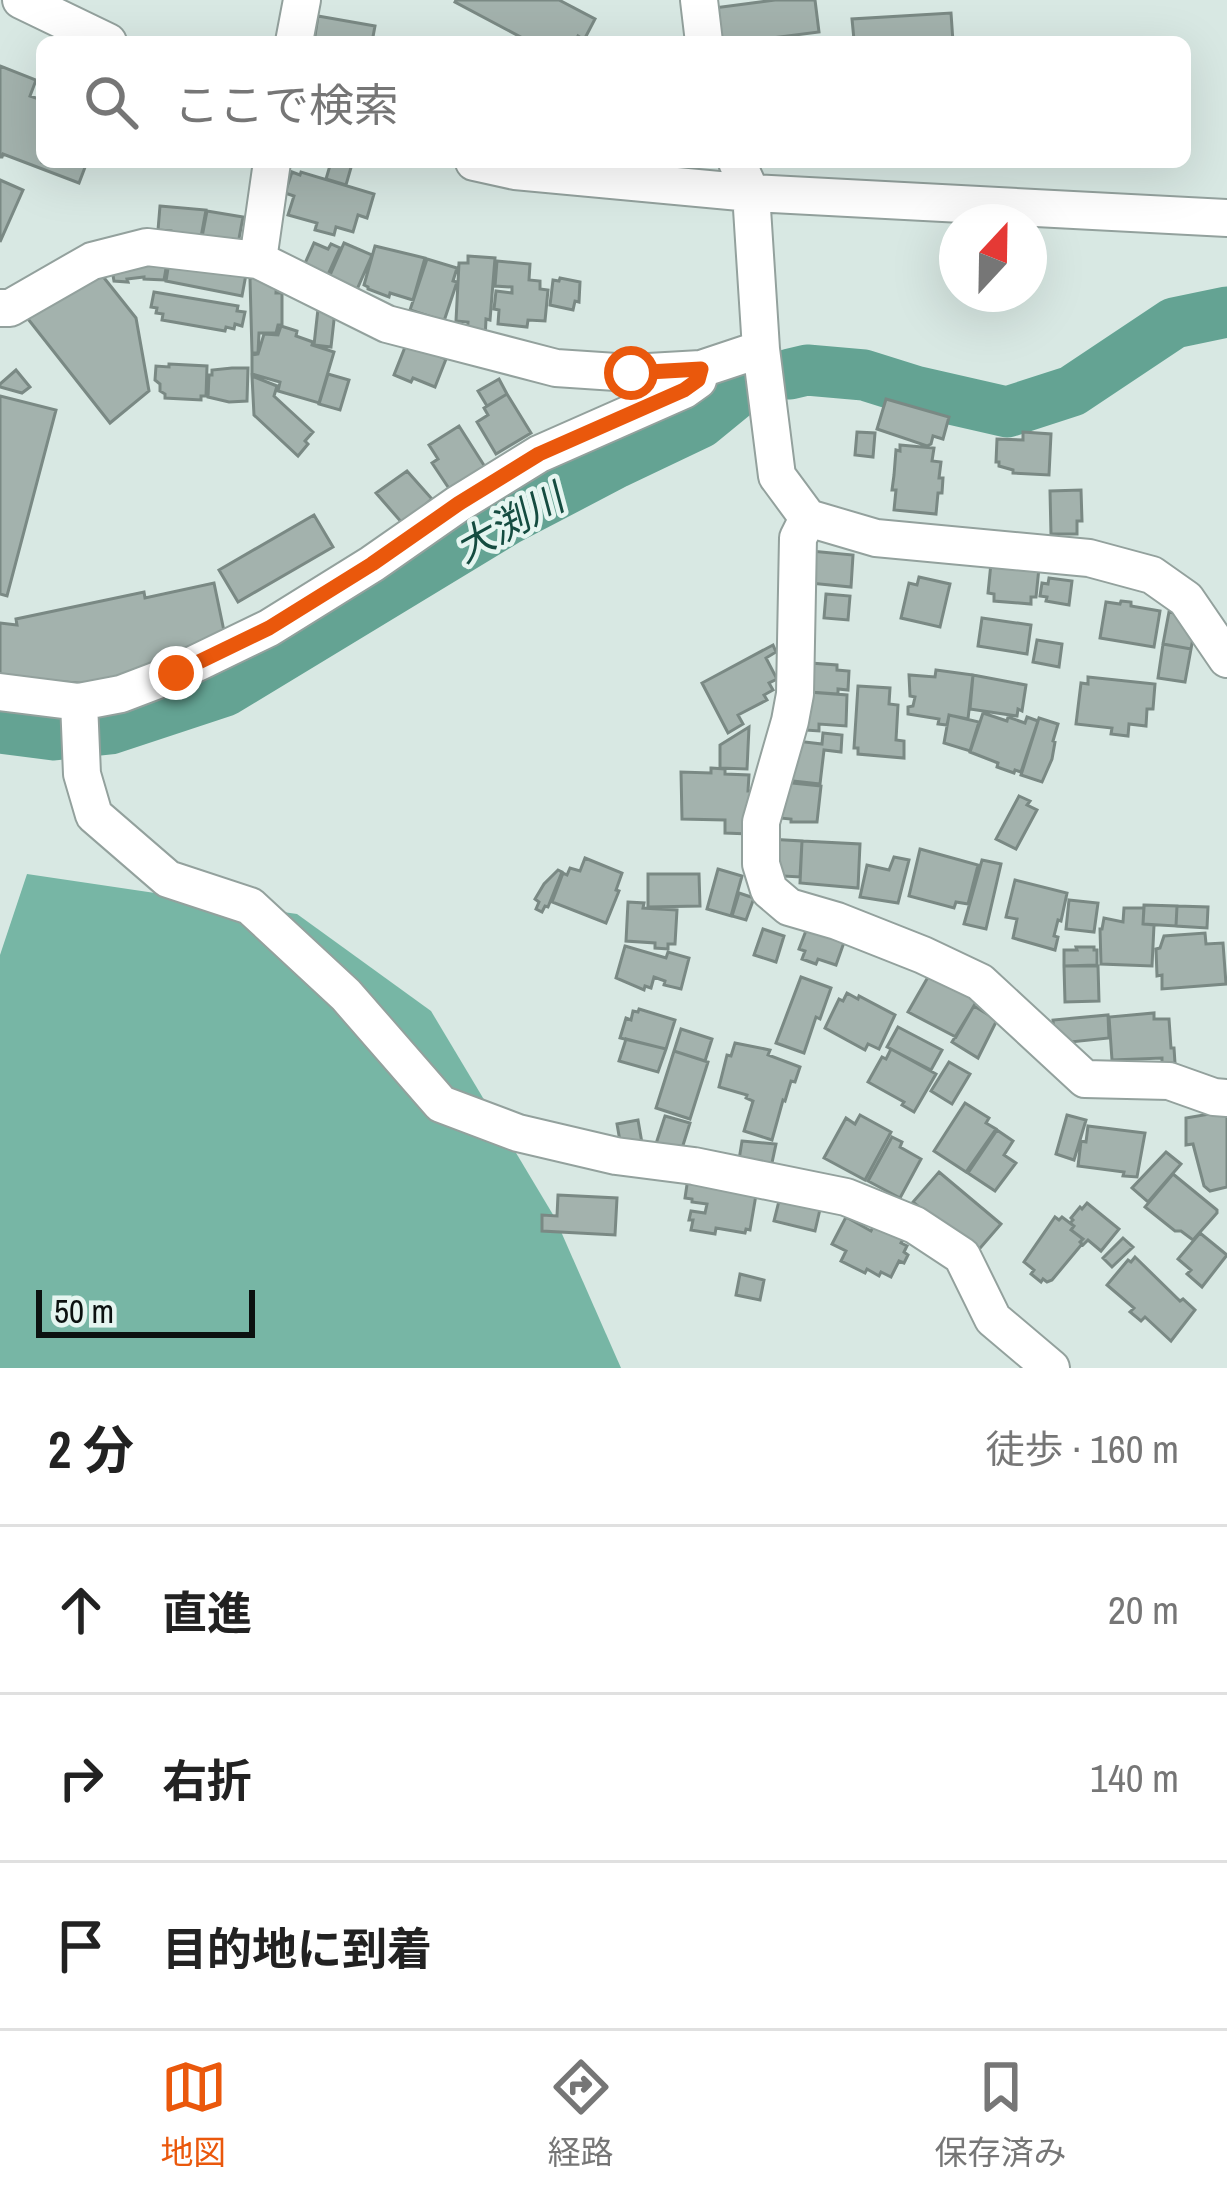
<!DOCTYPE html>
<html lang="ja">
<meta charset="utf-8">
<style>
:root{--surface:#fff;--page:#f6f6f6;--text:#222;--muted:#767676;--line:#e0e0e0;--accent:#ea580c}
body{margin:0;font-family:"Archivo Narrow","Noto Sans JP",sans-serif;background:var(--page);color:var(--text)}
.compass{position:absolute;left:939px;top:204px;width:108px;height:108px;border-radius:50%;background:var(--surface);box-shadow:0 12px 48px #0002;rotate:22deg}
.scale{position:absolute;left:36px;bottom:30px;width:219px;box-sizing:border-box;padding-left:12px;border:6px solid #0c1110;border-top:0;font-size:33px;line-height:42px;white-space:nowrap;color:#0c1110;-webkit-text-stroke:9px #e5f5f0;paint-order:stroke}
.stop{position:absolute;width:36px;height:36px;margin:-27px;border:9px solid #ea580c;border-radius:50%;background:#fff}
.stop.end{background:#ea580c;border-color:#fff;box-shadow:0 3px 12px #0008}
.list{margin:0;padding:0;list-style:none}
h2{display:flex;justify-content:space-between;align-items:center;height:156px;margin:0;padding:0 48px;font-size:51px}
h2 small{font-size:39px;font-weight:400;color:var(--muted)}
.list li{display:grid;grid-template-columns:78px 1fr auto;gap:36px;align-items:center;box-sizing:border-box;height:168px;padding:0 48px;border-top:3px solid var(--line)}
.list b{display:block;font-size:45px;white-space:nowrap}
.list em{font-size:39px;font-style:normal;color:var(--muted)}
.icon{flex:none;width:66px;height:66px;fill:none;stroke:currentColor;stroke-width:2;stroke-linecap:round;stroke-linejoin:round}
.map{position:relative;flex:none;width:1227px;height:1368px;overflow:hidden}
.search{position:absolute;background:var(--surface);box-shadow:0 12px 48px #0002;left:36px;right:36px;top:36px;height:132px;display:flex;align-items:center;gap:30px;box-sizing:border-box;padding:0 42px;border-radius:18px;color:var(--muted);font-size:45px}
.sheet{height:660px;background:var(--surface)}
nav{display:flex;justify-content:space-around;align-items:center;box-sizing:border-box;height:168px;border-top:3px solid var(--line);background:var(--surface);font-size:33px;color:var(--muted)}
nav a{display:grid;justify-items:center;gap:6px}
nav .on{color:var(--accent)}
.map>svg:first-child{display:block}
.forest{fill:#77b6a5}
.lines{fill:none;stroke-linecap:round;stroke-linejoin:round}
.river{stroke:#64a393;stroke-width:51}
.building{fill:#a3b2ad;stroke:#7a8984;stroke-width:3}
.minor-casing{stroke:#93a19d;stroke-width:40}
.minor{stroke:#fff;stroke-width:36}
.route{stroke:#ea580c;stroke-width:15}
.labels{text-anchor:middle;stroke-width:9;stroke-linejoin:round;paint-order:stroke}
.water-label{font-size:39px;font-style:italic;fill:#154c40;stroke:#e5f5f0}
</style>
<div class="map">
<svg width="1227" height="1368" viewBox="0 0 1227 1368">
<rect width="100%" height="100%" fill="#d8e8e3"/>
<!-- forest -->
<path class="forest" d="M 27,874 L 297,914 L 431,1011 L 555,1218 L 621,1368 L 0,1368 L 0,955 Z"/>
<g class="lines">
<!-- river -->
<path class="river" d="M 790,374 L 807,370 L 864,375 L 915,391 L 1007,412 L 1072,391 L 1174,323 L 1227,312
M 0,728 L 54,735 L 110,729 L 225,691 L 507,520 L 616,463 L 700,423 L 744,387"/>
</g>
<!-- building -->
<path class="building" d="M 456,0 L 559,0 L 595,19 L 584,40 L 578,36 L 575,42 L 530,42 L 455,2 Z
M 775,0 L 815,0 L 819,32 L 741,42 L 719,42 L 714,8 Z
M 951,13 L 953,42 L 847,42 L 854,40 L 852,19 Z
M 318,16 L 375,26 L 372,42 L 314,42 Z
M 0,66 L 36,80 L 30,96 L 42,100 L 42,162 L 87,162 L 79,183 L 3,154 L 2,157 L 0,157 Z
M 331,162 L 352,164 L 346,185 L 326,179 Z
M 292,172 L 300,175 L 301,172 L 374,194 L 367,218 L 358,215 L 353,232 L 336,227 L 334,235 L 315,230 L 317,223 L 288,215 L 294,196 L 285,193 Z
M 0,180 L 23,190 L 0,242 Z
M 160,206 L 206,210 L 201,237 L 171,235 L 171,231 L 158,230 Z
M 207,211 L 243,217 L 238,244 L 202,237 Z
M 314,243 L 328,249 L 331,244 L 340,248 L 325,281 L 302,270 Z
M 344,243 L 372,255 L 355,294 L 327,282 Z
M 375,246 L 425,258 L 413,300 L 390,293 L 389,297 L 368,289 L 368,287 L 364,285 Z
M 170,256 L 247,269 L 242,296 L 166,281 Z
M 468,256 L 495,258 L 490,320 L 486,319 L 485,340 L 467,338 L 468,322 L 456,321 L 459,263 L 468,263 Z
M 168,257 L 164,280 L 144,279 L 144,277 L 127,279 L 128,282 L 114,281 L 111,264 Z
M 427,259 L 457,268 L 453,281 L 457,282 L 444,321 L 410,310 Z
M 497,261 L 530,264 L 529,280 L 540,281 L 540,289 L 548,290 L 545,321 L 528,320 L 527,327 L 498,324 L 499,310 L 494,309 L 496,291 L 512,293 L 512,287 L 495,286 Z
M 97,269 L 136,318 L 149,391 L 110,423 L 28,319 L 34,302 Z
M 253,277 L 277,279 L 276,293 L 282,293 L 282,325 L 278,325 L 276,333 L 259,333 L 258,353 L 252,353 L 250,279 Z
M 560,278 L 580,282 L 579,302 L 575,301 L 573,310 L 550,305 L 553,280 L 559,281 Z
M 154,292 L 238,306 L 237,311 L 245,312 L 242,326 L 235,324 L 234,329 L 226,327 L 225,331 L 162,320 L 163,314 L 156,313 L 157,308 L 151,307 Z
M 318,309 L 335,311 L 331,347 L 314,345 Z
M 281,326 L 297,331 L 296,336 L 313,342 L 312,345 L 334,352 L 319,403 L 278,391 L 280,382 L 252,374 L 252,355 L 258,354 L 264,334 L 278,335 Z
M 407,342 L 446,359 L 435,387 L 413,378 L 411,382 L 394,375 Z
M 169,364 L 207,366 L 206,396 L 201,396 L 201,400 L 165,398 L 165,394 L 160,391 L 160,384 L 155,380 L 156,366 L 169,367 Z
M 232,368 L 248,368 L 247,401 L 229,402 L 208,397 L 209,375 L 212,375 L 212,370 Z
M 16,370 L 30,387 L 22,393 L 0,387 L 0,384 Z
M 328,374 L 349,380 L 340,410 L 319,404 Z
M 252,376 L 277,386 L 274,396 L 313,432 L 305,441 L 308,444 L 298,456 L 254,415 Z
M 499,379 L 507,394 L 487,406 L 478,391 Z
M 507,394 L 531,433 L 496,454 L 477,422 L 488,415 L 484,408 Z
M 0,396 L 56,410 L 7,596 L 0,594 Z
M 886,399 L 949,417 L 943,439 L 933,436 L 931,444 L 927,446 L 877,429 Z
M 459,426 L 487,470 L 452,493 L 432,463 L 438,459 L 429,445 Z
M 857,432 L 875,433 L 873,457 L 855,455 Z
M 1023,432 L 1051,434 L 1049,475 L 1013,473 L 1013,470 L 999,466 L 999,462 L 996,462 L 997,439 L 1023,440 Z
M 900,445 L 934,448 L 932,461 L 941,462 L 939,478 L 943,478 L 942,493 L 938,493 L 936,514 L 894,510 L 896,490 L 892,490 L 894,475 L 896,450 L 900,451 Z
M 407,471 L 432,499 L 403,524 L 376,493 Z
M 1081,490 L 1082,521 L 1077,521 L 1077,534 L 1051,534 L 1050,491 Z
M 314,515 L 333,547 L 238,602 L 219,570 Z
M 811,551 L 853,555 L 851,587 L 809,583 Z
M 991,563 L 1039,568 L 1036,597 L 1031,597 L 1031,604 L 994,601 L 994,594 L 988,593 Z
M 919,577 L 950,584 L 940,627 L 901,618 L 909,583 L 917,585 Z
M 1049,578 L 1072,581 L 1069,605 L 1046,601 L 1047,597 L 1040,596 L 1042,583 L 1048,584 Z
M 214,583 L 224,631 L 102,685 L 0,677 L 0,623 L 17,625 L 16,619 L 144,592 L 145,598 Z
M 826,594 L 850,596 L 848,620 L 824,618 Z
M 1121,601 L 1131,602 L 1131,606 L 1160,611 L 1154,647 L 1100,638 L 1106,602 L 1120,604 Z
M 1169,612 L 1186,615 L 1195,627 L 1191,649 L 1163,644 Z
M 982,618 L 1031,625 L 1027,654 L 978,646 Z
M 1037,640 L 1062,644 L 1059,667 L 1033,662 Z
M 1163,644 L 1191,649 L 1185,682 L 1158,678 Z
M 773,645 L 776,652 L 766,658 L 777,679 L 769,683 L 773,690 L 764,695 L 767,700 L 738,715 L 743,724 L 728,733 L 702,683 Z
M 796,662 L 837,665 L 837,670 L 849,671 L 848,690 L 838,689 L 838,694 L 795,691 Z
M 936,670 L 973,675 L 968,719 L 949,715 L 947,725 L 938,724 L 939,719 L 908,714 L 908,707 L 913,706 L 915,697 L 910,696 L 909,675 L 935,677 Z
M 973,675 L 1026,685 L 1022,711 L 1018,709 L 1017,716 L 970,709 Z
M 1088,677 L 1155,684 L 1153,709 L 1147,709 L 1146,726 L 1129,724 L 1128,736 L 1111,734 L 1112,728 L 1076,724 L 1081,683 L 1088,684 Z
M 858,686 L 890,688 L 889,704 L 898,705 L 896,740 L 904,741 L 904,758 L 858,754 L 858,748 L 854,748 Z
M 795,691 L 847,695 L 846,726 L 819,724 L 819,731 L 792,729 Z
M 983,713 L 1007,721 L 1008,717 L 1025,723 L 1027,717 L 1038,721 L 1021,772 L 1015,770 L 1014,773 L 997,767 L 998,763 L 970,752 Z
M 949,715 L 979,722 L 970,751 L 944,743 Z
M 1039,718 L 1058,724 L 1053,741 L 1055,742 L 1052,759 L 1042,782 L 1021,775 Z
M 749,727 L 747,769 L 720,768 L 720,745 Z
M 823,733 L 842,735 L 841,752 L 824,750 L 820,784 L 775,779 L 797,741 L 822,744 Z
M 711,768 L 725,769 L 725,774 L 749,775 L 748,791 L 751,791 L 749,834 L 725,833 L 725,820 L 682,819 L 681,772 L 711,773 Z
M 773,781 L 821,786 L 817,822 L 791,822 L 791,819 L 769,817 Z
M 1019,796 L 1030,801 L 1027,805 L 1037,810 L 1016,849 L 996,839 Z
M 768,839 L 802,841 L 800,877 L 766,875 Z
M 802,841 L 860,844 L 858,888 L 800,883 Z
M 920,849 L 978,865 L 968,904 L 956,902 L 954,908 L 909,896 Z
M 894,857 L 909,860 L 898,903 L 860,897 L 867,865 L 889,870 Z
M 585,858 L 622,873 L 616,890 L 619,891 L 606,923 L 552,902 L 563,873 L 567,875 L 570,868 L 580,871 Z
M 982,860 L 1001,864 L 986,929 L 964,924 Z
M 718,869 L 742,876 L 731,916 L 707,909 Z
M 558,870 L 562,872 L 548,907 L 545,906 L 542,912 L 536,909 L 539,902 L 535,899 L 544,884 Z
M 648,874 L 699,874 L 700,906 L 648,907 Z
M 1015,880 L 1067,893 L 1061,921 L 1058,920 L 1054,936 L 1058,937 L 1055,950 L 1013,938 L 1017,919 L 1006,917 Z
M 739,893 L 754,898 L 746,920 L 732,916 Z
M 1069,900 L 1098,903 L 1094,932 L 1066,929 Z
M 628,902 L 644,903 L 643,908 L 677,910 L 675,944 L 668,944 L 668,949 L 655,948 L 655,943 L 626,941 Z
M 1144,905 L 1177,906 L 1176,926 L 1143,924 Z
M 1177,906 L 1208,907 L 1207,928 L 1176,926 Z
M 1124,908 L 1144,908 L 1143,924 L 1154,925 L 1152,966 L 1101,964 L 1100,929 L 1102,929 L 1104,918 L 1123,922 Z
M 810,920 L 847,934 L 836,965 L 818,959 L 816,964 L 802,959 L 805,951 L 799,949 Z
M 763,929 L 784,936 L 776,962 L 754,955 Z
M 1205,933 L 1206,944 L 1223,943 L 1226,984 L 1162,989 L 1162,975 L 1157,976 L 1156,949 L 1160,948 L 1164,936 Z
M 625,946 L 666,958 L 668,952 L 689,958 L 681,989 L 664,985 L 665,981 L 654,977 L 651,988 L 645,986 L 644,990 L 616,978 Z
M 1076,947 L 1094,947 L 1094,950 L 1097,950 L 1097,965 L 1064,966 L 1064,950 L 1077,950 Z
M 1064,966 L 1098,966 L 1099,1001 L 1065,1002 Z
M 932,970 L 979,997 L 956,1037 L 908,1012 Z
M 801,977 L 831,988 L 820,1019 L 816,1017 L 804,1053 L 776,1043 Z
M 847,993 L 858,999 L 859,996 L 895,1015 L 879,1049 L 868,1044 L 865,1050 L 825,1028 L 839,999 L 843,1001 Z
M 974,1006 L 997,1020 L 978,1058 L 952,1042 Z
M 639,1009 L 675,1020 L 666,1049 L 620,1038 L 626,1018 L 631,1020 L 633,1011 L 638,1012 Z
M 1154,1013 L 1154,1019 L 1169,1019 L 1171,1048 L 1174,1048 L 1175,1063 L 1162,1064 L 1162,1058 L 1112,1060 L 1109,1017 Z
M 1108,1015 L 1109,1038 L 1061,1043 L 1054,1035 L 1053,1020 Z
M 898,1027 L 942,1050 L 931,1070 L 887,1047 Z
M 681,1029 L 712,1039 L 705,1061 L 674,1051 Z
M 626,1039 L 666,1049 L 658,1072 L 619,1061 Z
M 735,1043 L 770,1050 L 768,1055 L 800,1067 L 795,1082 L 791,1081 L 785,1101 L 783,1100 L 772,1140 L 744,1131 L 753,1101 L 746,1098 L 747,1095 L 719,1087 L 727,1055 L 731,1056 Z
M 891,1049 L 936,1074 L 914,1112 L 902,1105 L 904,1102 L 868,1082 L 882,1057 L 886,1059 Z
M 674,1051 L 708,1062 L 690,1119 L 656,1108 Z
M 949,1062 L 970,1074 L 952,1104 L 931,1091 Z
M 965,1103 L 989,1118 L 986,1123 L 996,1129 L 966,1172 L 934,1151 Z
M 1227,1111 L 1227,1187 L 1210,1191 L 1204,1186 L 1193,1144 L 1186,1145 L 1186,1118 Z
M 860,1115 L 891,1132 L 865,1180 L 824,1158 L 846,1118 L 855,1124 Z
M 1067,1115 L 1086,1120 L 1074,1160 L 1056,1154 Z
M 665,1116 L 690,1123 L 678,1161 L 653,1153 Z
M 638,1120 L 642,1143 L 621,1147 L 617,1124 Z
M 1088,1126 L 1145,1133 L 1137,1177 L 1123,1176 L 1124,1172 L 1078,1166 L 1081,1141 L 1086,1142 Z
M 997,1130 L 1013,1141 L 1004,1155 L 1016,1163 L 995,1191 L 968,1173 Z
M 892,1137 L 902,1142 L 900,1147 L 921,1159 L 900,1198 L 868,1181 Z
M 742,1141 L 776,1144 L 770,1172 L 738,1166 Z
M 1166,1152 L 1181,1164 L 1148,1202 L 1132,1188 Z
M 939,1172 L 1001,1224 L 975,1254 L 913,1202 Z
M 1173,1174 L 1217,1210 L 1217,1213 L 1193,1240 L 1181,1231 L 1175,1231 L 1145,1207 Z
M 688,1178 L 757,1189 L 750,1230 L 746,1229 L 745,1233 L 716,1228 L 715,1234 L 691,1230 L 693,1220 L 689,1220 L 691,1211 L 705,1213 L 707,1204 L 692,1202 L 692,1199 L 685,1198 Z
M 782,1189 L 821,1205 L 815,1231 L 774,1221 Z
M 558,1195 L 617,1198 L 615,1235 L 542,1231 L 542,1215 L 557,1216 Z
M 1087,1203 L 1119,1229 L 1101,1251 L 1088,1240 L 1083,1245 L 1080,1242 L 1083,1239 L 1071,1230 L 1074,1226 L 1070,1223 L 1073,1220 L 1071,1218 L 1080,1207 L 1082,1209 Z
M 846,1217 L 871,1231 L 875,1223 L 904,1238 L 901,1243 L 907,1246 L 904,1252 L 908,1255 L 904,1263 L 899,1261 L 891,1277 L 881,1272 L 879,1276 L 867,1269 L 865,1273 L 841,1261 L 846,1251 L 832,1244 Z
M 1055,1217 L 1059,1220 L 1062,1217 L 1074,1226 L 1071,1230 L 1083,1239 L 1080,1242 L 1082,1244 L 1052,1280 L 1047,1282 L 1043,1279 L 1041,1282 L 1031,1274 L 1034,1270 L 1024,1262 Z
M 1200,1233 L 1227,1255 L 1202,1287 L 1187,1274 L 1191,1270 L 1178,1259 Z
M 1123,1238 L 1133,1247 L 1112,1267 L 1103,1258 Z
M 1135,1257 L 1180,1301 L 1183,1299 L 1195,1310 L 1171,1341 L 1145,1317 L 1141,1321 L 1130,1312 L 1134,1308 L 1107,1285 L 1128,1260 L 1131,1262 Z
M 740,1274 L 764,1280 L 760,1300 L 736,1295 Z"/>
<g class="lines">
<defs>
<path id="minor" d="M 21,0 L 108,42
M 699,0 L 704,42
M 294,42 L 302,0
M 474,162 L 515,171 L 751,193 L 1227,218
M 737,162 L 751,193 L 761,349 L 777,476 L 808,518 L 876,538 L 1089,558 L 1152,575 L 1186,599 L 1227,659
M 258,260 L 272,162
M 0,308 L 10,308 L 92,261 L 147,247 L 258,260 L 387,324 L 556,368 L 631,373 L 701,369 L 761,349
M 808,518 L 798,538 L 795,694 L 790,721 L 761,822 L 761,864 L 769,890 L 789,907 L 837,921 L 923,955 L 980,982 L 1085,1079 L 1169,1081 L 1214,1097 L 1227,1098
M 0,692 L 79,702 L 121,694 L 176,673 L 269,628 L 372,564 L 458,504 L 539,454 L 684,390 L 698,380 L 701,369
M 79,702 L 82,774 L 94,815 L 168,879 L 250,906 L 346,995 L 441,1104 L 518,1133 L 616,1156 L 694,1166 L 846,1197 L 915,1225 L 962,1256 L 993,1319 L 1051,1368"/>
</defs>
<!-- minor casing -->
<use href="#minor" class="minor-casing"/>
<!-- minor -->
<use href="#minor" class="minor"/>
</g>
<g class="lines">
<!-- route -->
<path class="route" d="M 176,673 L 269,628 L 372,564 L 458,504 L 539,454 L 684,390 L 698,380 L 701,369 L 631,373"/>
</g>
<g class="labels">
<!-- water labels -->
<g class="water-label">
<text transform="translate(509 523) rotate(-29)" y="14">大渕川</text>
</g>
</g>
</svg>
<svg class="compass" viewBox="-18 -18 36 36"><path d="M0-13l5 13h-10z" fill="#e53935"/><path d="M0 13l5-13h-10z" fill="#767676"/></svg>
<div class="scale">50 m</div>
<div class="stop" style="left:631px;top:373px"></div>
<div class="stop end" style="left:176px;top:673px"></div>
<div class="search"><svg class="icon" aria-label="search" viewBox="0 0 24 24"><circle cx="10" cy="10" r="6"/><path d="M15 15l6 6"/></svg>ここで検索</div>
</div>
<section class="sheet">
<h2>2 分<small>徒歩 · 160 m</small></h2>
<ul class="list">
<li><svg class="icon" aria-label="ahead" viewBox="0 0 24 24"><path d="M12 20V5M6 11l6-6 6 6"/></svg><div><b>直進</b></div><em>20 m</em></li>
<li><svg class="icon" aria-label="right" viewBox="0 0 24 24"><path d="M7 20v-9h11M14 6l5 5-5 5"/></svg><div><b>右折</b></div><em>140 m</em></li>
<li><svg class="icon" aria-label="arrive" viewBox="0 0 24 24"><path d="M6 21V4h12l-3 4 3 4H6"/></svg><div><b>目的地に到着</b></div></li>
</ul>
</section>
<nav>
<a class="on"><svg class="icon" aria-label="map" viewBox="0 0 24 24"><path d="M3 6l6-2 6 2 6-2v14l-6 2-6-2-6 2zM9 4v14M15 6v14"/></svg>地図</a>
<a><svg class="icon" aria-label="directions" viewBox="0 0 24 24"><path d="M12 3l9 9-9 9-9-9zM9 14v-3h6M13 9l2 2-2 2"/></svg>経路</a>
<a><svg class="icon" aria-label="saved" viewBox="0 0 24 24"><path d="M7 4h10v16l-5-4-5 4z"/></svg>保存済み</a>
</nav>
